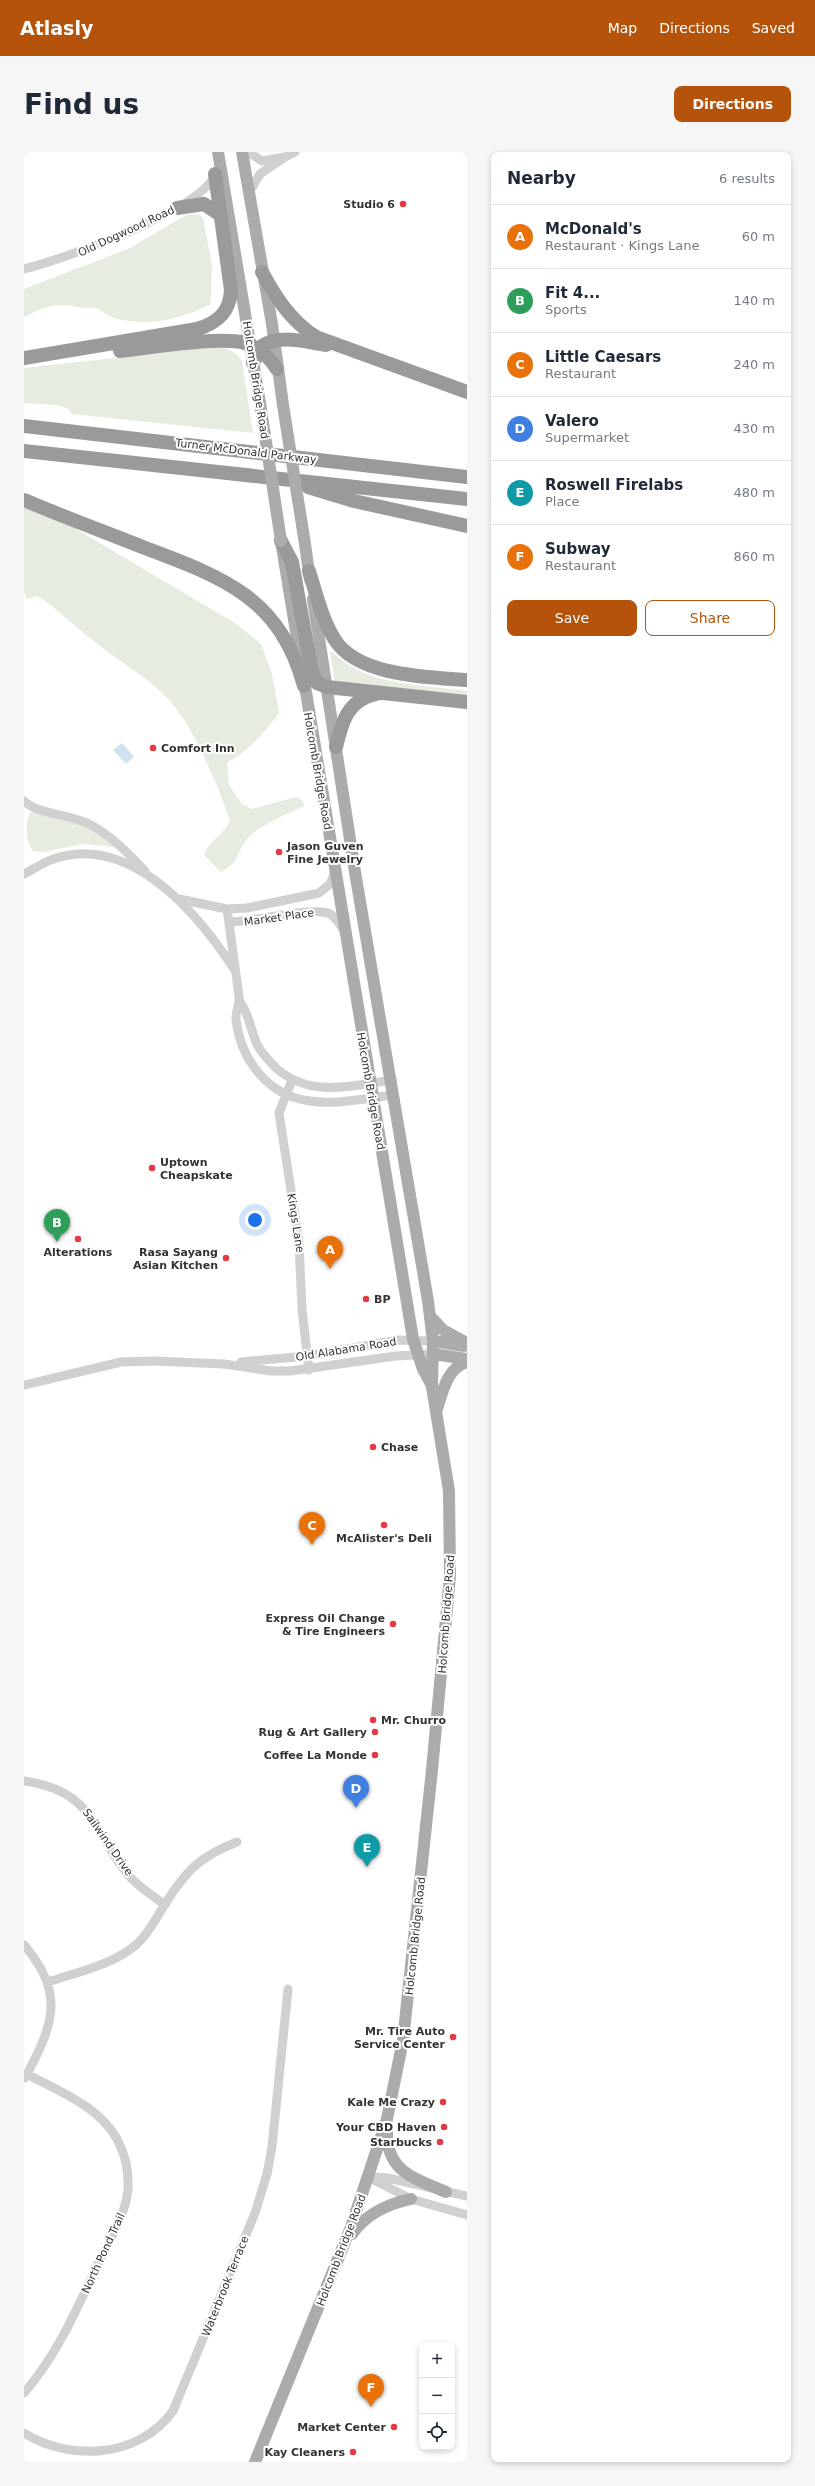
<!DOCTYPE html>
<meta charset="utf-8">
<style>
:root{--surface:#fff;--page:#f6f6f7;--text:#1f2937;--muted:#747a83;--line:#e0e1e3;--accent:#b45309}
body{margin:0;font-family:"DejaVu Sans",sans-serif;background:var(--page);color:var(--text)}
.controls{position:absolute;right:12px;bottom:12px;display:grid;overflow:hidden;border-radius:8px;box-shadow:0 2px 6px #0003}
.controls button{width:36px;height:36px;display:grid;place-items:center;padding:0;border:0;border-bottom:1px solid var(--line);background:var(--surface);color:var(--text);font:20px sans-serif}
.you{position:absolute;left:231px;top:1068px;width:14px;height:14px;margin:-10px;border:3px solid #fff;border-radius:50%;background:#1a73e8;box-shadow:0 0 0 6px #1a73e833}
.badge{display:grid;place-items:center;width:26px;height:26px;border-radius:50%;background:var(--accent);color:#fff;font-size:13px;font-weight:700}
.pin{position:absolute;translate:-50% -33px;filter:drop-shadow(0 1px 2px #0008)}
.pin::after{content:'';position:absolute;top:21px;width:14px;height:12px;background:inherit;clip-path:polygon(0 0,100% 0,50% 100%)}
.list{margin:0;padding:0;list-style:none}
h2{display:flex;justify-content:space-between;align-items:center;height:52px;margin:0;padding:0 16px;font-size:17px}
h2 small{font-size:13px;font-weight:400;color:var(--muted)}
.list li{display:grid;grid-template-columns:26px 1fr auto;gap:12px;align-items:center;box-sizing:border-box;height:64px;padding:0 16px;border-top:1px solid var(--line)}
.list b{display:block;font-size:15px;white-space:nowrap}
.list p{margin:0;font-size:13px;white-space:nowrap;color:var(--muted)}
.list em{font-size:13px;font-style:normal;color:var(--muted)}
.actions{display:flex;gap:8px;padding:12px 16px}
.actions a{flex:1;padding:9px 0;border:1px solid var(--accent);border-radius:8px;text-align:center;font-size:14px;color:var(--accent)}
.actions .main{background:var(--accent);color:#fff}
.icon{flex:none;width:22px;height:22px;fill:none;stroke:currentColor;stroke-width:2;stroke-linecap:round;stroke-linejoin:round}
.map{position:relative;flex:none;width:443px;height:2310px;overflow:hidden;border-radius:8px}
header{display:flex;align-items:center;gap:24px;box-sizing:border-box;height:56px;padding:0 20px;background:var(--accent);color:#fff}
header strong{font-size:19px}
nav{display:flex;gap:22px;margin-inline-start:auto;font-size:14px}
.intro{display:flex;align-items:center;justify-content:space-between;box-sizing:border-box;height:96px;padding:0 24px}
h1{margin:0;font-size:28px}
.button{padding:10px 18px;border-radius:8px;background:var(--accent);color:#fff;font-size:14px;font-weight:700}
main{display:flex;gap:24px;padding:0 24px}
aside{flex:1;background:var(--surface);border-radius:8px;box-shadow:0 2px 6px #0003}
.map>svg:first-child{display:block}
.green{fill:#e6ecdf}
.water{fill:#cfe2ee}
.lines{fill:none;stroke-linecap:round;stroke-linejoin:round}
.minor{stroke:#d0d0d0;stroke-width:9}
.major{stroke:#ababab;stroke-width:12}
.highway{stroke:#9a9a9a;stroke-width:14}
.major-bridge{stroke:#ababab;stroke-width:12}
.poi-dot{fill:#e63946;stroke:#fff;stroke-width:1.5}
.labels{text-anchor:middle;stroke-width:4;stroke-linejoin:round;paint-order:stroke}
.poi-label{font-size:11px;font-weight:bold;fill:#333;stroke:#fff;text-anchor:end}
.street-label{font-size:11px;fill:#333;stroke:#fff}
</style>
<header>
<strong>Atlasly</strong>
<nav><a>Map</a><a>Directions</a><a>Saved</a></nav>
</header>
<div class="intro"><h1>Find us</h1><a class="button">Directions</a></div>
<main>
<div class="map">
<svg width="443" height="2310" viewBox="0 0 443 2310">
<rect width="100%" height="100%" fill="#fff"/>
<!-- green -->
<path class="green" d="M 174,62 L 179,66 L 188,112 L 187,149 L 185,153 C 154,168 127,174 93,167 C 85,166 79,158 71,156 C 67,155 63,157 59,156 C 32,150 24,153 0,165 L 0,137 L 106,96 L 162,63 Z
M 189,195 C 202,195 210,198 218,209 L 229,281 L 48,262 L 45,257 L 33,253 L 0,251 L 0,216 Z
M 0,355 L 47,374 L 214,473 L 237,492 L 248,522 L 255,561 C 239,582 226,598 203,611 L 205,633 L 218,652 L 228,657 L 272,645 L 279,649 L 280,654 C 266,660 234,675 225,685 C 212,699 217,710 197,720 L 180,703 C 185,688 200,683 206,668 C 193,632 171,577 146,549 C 125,526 99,512 76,494 C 54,478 37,459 14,444 L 3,447 L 0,440 Z
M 306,500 L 309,500 C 342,535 398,532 443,539 L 443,545 L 311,529 Z
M 7,660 L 52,669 L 90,692 L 90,695 L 58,692 L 20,700 L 9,699 C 2,690 0,669 7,660 Z"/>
<!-- water -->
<path class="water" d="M 98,591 L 110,605 L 102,612 L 89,598 Z"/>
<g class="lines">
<!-- minor -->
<path class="minor" d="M 224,0 L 238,9 L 261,5 L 271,0
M 225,41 L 236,22 L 261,5
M 0,117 C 40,107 175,59 191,23
M 0,649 C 11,661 46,663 63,671 C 86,682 104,701 121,719
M 0,722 C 8,718 16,713 24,709 C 103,677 173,760 210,817
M 155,747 L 203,757 L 223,756 L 295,741 L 306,732 L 311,720
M 203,757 C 207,786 211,815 215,844 C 216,853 211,860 212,868 C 217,908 244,944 286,949 C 313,953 343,946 370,943
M 205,770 C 228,770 291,754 306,762 C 313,766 316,773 320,779
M 216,850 C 226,863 226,877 233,892 C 237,901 245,909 252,916 C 286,946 327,934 368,928
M 268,928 L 255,961 L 275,1090 L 278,1157 L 285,1218
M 217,1210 L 283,1204 L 374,1188 L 409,1189
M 0,1233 L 97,1210 L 130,1209 L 200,1212 L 247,1219 L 266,1219 L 372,1204 L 409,1202
M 0,1629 C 70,1639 67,1677 105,1724 C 115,1735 129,1744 141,1753
M 0,1793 C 43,1843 28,1875 1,1926
M 24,1830 C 54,1820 89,1813 113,1792 C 126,1780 132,1766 141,1752 C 162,1719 176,1704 213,1690
M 344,2025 L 387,2047 L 443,2063
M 350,2025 L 364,2026 L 443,2044
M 0,2241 C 34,2202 53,2156 75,2110 C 86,2087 102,2062 104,2037 C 105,2020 101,2002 93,1987 C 75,1954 34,1939 3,1922
M 0,2281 C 46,2310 115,2306 149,2259 L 231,2061 L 243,2022 L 248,1995 L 264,1837"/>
<!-- major -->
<path class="major" d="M 194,0 L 236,251
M 218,0 L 248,172 L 259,253
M 281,392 L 286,428
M 258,395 L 389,1187 L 399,1217 L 407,1232
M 406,1164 L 419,1178 L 443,1191
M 409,1189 L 440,1194
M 409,1202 L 443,1207
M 413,1257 C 419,1239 423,1216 443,1210
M 363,1978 C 362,2020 390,2026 422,2040
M 328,2082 C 342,2062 363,2052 387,2047
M 231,2310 L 327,2075 L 363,1967 L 379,1888 L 408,1618 L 426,1424 L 425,1339 L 408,1235 L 409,1189 L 404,1149 L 331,720 L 289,447"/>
<!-- highway -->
<path class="highway" d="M 153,56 L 180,52 L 195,62
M 238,120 C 252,146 267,169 292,185 L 443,240
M 96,199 C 125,196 195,184 221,191 C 235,195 245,205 253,217
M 0,206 L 173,177 C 194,171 206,160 207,138 L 191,22
M 229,211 L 238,194 C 257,182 281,190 302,193
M 0,274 L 443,325
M 0,299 L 443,347
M 284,335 L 330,349 L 443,374
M 0,348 C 40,365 81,380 121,396 C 198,425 256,445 280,534
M 257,389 L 268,410 L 288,520 L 293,531 L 303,535 L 443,550
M 285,419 C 292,441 298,468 311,488 C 334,524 403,525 443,528
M 312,595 C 318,569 324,548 352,542"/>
<!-- major-bridge -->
<path class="major-bridge" d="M 236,251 L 257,389
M 259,253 L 281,392"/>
</g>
<!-- markers -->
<g class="poi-dot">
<circle cx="379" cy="52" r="4"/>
<circle cx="129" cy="596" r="4"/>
<circle cx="255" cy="700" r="4"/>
<circle cx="128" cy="1016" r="4"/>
<circle cx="54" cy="1087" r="4"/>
<circle cx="202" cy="1106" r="4"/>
<circle cx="342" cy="1147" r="4"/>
<circle cx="349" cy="1295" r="4"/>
<circle cx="360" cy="1373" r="4"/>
<circle cx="369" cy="1472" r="4"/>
<circle cx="349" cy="1568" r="4"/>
<circle cx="351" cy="1580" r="4"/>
<circle cx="351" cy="1603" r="4"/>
<circle cx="429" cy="1885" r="4"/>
<circle cx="419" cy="1950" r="4"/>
<circle cx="420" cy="1975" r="4"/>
<circle cx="416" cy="1990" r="4"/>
<circle cx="370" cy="2275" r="4"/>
<circle cx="329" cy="2300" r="4"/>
</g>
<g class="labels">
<!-- poi labels -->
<g class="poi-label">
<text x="371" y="56">Studio 6</text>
<text x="137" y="600" text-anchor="start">Comfort Inn</text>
<text x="263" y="698" text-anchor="start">Jason Guven<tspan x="263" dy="13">Fine Jewelry</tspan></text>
<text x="136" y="1014" text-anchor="start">Uptown<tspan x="136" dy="13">Cheapskate</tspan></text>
<text x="54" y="1104" text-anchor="middle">Alterations</text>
<text x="194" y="1104">Rasa Sayang<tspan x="194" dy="13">Asian Kitchen</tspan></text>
<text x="350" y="1151" text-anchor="start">BP</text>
<text x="357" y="1299" text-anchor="start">Chase</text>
<text x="360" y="1390" text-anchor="middle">McAlister's Deli</text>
<text x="361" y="1470">Express Oil Change<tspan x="361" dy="13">&amp; Tire Engineers</tspan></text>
<text x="357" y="1572" text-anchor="start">Mr. Churro</text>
<text x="343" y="1584">Rug &amp; Art Gallery</text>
<text x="343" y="1607">Coffee La Monde</text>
<text x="421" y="1883">Mr. Tire Auto<tspan x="421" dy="13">Service Center</tspan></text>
<text x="411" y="1954">Kale Me Crazy</text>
<text x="412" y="1979">Your CBD Haven</text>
<text x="408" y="1994">Starbucks</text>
<text x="362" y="2279">Market Center</text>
<text x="321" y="2304">Kay Cleaners</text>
</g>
<!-- street labels -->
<g class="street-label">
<text transform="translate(102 79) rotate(-25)" y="4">Old Dogwood Road</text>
<text transform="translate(232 228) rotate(81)" y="4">Holcomb Bridge Road</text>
<text transform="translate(222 299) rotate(7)" y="4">Turner McDonald Parkway</text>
<text transform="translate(294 619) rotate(80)" y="4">Holcomb Bridge Road</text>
<text transform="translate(255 765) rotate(-8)" y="4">Market Place</text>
<text transform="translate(347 939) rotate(80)" y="4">Holcomb Bridge Road</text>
<text transform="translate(272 1071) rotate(81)" y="4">Kings Lane</text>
<text transform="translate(322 1197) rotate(-9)" y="4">Old Alabama Road</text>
<text transform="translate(422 1462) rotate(-86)" y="4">Holcomb Bridge Road</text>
<text transform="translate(84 1690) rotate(55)" y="4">Sailwind Drive</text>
<text transform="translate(391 1784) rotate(-84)" y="4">Holcomb Bridge Road</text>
<text transform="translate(317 2098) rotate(-69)" y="4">Holcomb Bridge Road</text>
<text transform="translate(79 2101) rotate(-65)" y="4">North Pond Trail</text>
<text transform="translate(201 2134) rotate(-68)" y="4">Waterbrook Terrace</text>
</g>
</g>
</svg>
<div class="controls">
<button>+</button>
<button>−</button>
<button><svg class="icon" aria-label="locate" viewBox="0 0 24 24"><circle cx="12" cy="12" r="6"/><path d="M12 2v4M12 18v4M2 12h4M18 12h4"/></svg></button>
</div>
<div class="you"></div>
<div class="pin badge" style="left:306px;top:1117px;background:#e8710a">A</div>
<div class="pin badge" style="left:33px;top:1090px;background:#2e9e5b">B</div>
<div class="pin badge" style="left:288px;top:1393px;background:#e8710a">C</div>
<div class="pin badge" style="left:332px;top:1656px;background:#3f7fe0">D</div>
<div class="pin badge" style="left:343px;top:1715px;background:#0f9aa8">E</div>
<div class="pin badge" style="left:347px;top:2255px;background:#e8710a">F</div>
</div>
<aside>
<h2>Nearby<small>6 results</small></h2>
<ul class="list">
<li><span class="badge" style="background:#e8710a">A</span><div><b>McDonald's</b><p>Restaurant · Kings Lane</p></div><em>60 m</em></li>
<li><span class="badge" style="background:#2e9e5b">B</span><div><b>Fit 4...</b><p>Sports</p></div><em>140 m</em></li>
<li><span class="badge" style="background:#e8710a">C</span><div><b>Little Caesars</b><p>Restaurant</p></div><em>240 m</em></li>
<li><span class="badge" style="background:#3f7fe0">D</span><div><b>Valero</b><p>Supermarket</p></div><em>430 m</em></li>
<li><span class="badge" style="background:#0f9aa8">E</span><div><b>Roswell Firelabs</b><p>Place</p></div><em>480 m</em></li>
<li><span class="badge" style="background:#e8710a">F</span><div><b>Subway</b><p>Restaurant</p></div><em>860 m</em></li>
</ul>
<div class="actions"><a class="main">Save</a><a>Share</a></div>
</aside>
</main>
